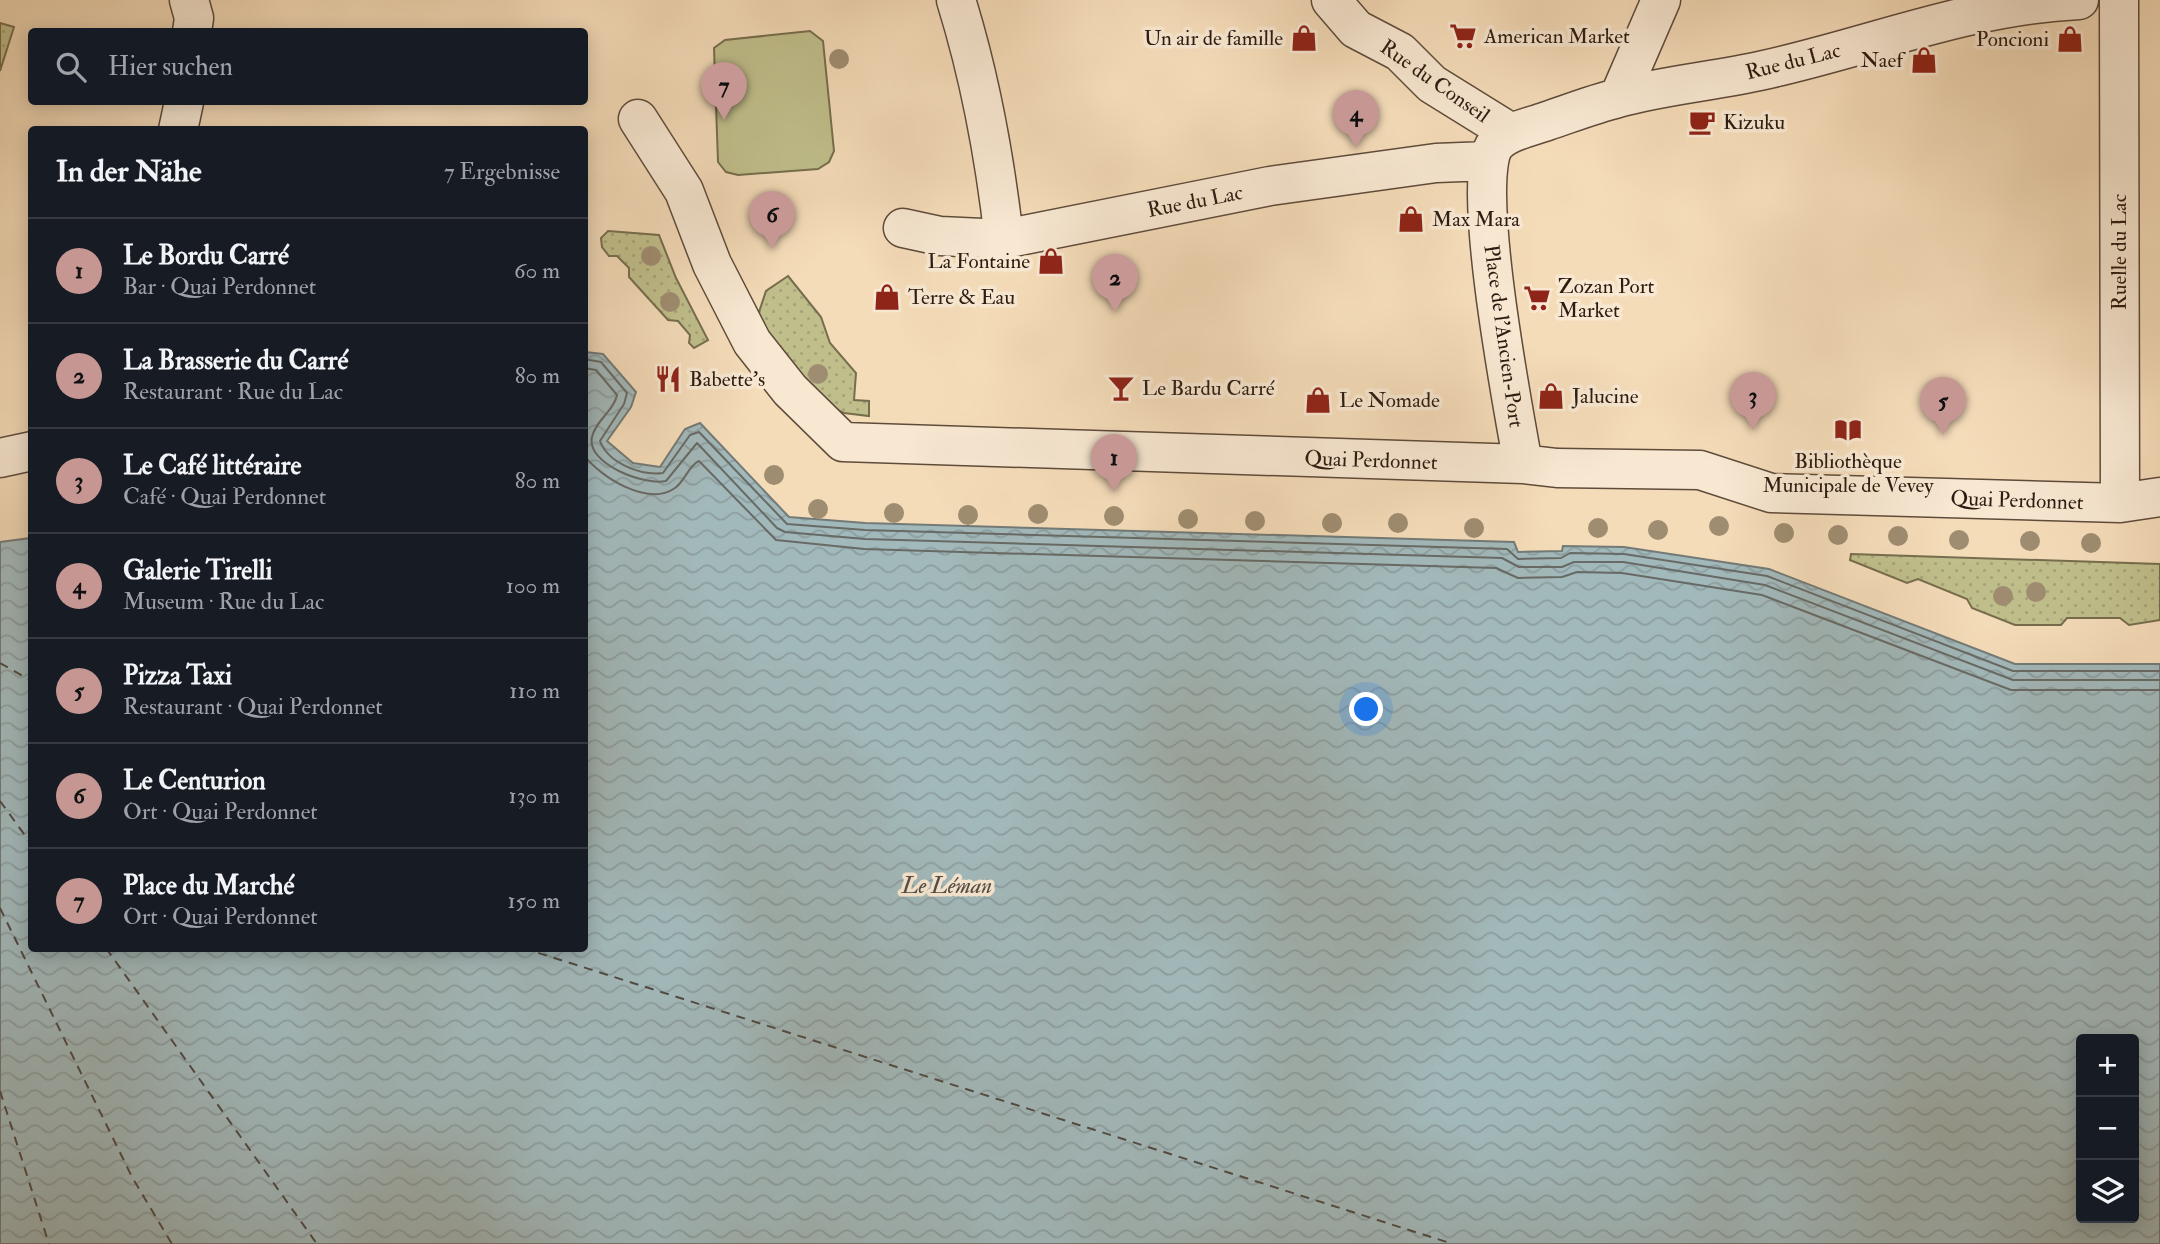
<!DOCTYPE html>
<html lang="de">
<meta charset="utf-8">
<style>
:root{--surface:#171b24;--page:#242831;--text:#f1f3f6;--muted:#9ea1a6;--line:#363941;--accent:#c59692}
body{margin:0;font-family:"IM FELL Double Pica",serif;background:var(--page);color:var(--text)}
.controls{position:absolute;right:21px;bottom:21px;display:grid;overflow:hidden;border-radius:7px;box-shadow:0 4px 18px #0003}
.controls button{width:63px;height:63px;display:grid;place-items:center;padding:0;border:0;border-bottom:2px solid var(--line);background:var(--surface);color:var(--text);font:35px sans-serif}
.you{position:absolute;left:1367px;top:710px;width:24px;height:24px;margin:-18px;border:5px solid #fff;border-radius:50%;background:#1a73e8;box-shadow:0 0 0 10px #1a73e833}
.badge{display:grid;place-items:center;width:46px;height:46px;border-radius:50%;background:var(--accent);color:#111;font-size:23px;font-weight:700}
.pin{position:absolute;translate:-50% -58px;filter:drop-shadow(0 2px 4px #0008)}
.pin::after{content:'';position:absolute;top:37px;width:24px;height:21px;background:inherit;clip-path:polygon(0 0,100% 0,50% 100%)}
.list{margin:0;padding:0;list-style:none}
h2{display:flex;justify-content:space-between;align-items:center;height:91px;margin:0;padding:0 28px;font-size:30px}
h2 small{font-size:23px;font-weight:400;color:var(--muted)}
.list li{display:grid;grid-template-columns:46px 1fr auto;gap:21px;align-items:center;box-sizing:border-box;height:105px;padding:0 28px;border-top:2px solid var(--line)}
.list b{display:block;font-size:26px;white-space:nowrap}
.list p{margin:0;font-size:23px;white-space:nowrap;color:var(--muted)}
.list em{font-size:23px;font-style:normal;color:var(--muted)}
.icon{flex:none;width:38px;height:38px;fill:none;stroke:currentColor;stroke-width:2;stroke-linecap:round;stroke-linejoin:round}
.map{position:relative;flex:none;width:2160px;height:1244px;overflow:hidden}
.search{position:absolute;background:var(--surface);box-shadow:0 4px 18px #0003;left:28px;top:28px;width:560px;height:77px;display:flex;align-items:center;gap:18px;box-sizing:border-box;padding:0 24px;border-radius:7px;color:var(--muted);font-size:26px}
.panel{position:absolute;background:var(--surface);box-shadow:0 4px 18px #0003;left:28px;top:126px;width:560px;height:826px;border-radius:7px}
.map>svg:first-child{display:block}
.grass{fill:url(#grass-dots);stroke:#766d4e;stroke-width:2}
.garden{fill:#c0bf8c;stroke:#766d4e;stroke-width:2}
.water{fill:url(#water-waves);stroke:#737a77;stroke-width:2;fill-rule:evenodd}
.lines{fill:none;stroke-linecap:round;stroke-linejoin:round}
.shore{stroke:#686a66;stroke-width:2}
.ferry{stroke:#504a44;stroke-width:2;stroke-dasharray:9 7;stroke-linecap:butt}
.minor-casing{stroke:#5f4b3b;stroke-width:41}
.minor{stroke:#f8e8d2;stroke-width:38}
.tree{fill:#9f8d71}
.labels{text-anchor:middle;stroke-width:7;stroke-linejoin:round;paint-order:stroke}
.poi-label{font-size:21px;fill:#2d1b11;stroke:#f8e8d2;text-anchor:start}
.street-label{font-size:21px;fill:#2d1b11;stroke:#f8e8d2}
.water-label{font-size:23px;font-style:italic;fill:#504a44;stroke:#f8e8d2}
</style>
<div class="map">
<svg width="2160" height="1244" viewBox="0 0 2160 1244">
<defs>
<pattern id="grass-dots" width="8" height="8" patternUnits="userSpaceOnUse" patternTransform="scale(1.75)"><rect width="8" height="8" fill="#c0bf8c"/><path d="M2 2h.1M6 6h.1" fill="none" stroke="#a5a478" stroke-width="1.8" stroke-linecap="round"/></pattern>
<pattern id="water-waves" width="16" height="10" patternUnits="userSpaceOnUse" patternTransform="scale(1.75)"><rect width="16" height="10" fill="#a2b9bb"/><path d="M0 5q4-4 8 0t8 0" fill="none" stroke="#8c9ea0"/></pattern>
</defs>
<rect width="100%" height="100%" fill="#f5dcb9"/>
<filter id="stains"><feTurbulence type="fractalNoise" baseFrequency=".00286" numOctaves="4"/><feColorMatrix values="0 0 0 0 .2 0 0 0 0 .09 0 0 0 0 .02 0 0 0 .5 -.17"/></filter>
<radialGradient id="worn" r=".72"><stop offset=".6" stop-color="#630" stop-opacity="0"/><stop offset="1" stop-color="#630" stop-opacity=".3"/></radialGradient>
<!-- grass -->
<path class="grass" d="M 0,23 L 14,27 L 0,71 Z
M 608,231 L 659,235 L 676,278 L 708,340 L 694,348 L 689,343 L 690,335 L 678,321 L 668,320 L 629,277 L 629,268 L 617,256 L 609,256 L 602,247 L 601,238 Z
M 788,276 L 821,317 L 830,343 L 856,373 L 854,400 L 869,401 L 869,416 L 844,413 L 823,404 L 757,318 L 766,291 Z
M 1851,554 L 2160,564 L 2160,620 L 2129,625 L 2120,618 L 2067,618 L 2061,625 L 2015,625 L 1972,608 L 1967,599 L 1918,579 L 1907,583 L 1850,560 Z"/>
<!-- garden -->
<path class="garden" d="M 810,31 L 823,41 L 834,151 L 829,162 L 818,169 L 738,175 L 726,172 L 718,162 L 714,48 L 725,40 Z"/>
<!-- water -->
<path class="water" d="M 585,352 L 603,354 L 636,392 L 631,407 L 607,441 L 633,463 L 660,467 L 685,429 L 700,423 L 789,517 L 865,523 L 1514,542 L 1518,552 L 1562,551 L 1563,546 L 1624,547 L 1769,569 L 2015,664 L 2160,664 L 2160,1244 L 0,1244 L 0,542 L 31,538 L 32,948 L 584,948 ZM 2081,1039 L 2134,1039 L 2134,1218 L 2081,1218 Z"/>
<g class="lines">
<!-- shore -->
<path class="shore" d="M 584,359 L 601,362 L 627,393 L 624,404 L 600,441 C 608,463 641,476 663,473 L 690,435 L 699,432 L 787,524 L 865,530 L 1507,549 L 1518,559 L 1561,558 L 1570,553 L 1624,554 L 1767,576 L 2013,671 L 2160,671
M 584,368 L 596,370 L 617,395 C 614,411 595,421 592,437 C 586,464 645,486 666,481 L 697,443 L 777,528 L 785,532 L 865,539 L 1502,558 L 1519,567 L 1562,567 L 1574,562 L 1623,562 L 1765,585 L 2013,680 L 2160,680
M 584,455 C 600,477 648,507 675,488 C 685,481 689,465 699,461 L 776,540 L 864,549 L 1496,568 L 1518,578 L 1562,577 L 1577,572 L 1622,573 L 1762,595 L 2011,690 L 2160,690"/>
<!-- ferry -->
<path class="ferry" d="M 0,663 L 32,681
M 0,801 L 32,845
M 0,908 L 132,1177 L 172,1244
M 106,948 L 317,1244
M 523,948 L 1453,1244
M 0,1091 L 49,1244"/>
<defs>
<path id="minor" d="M 189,0 L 194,18 L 192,32
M 956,0 C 980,77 995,159 1004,239
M 1331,0 L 1356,29 L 1400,52 L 1432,84 L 1511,133
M 2119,0 L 2120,503
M 1619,97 L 1661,0
M 638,119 L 684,191 L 712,264 L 752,342 L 790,390 L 843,442 L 1523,464 L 1557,468 L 1700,470 L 1771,493 L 2120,503 L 2160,497
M 178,130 L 184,102
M 903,228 L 940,236 L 1004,239 L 1270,186 L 1436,163 L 1488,161
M 0,458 L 32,451
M 1523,464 C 1514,413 1469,179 1495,145 C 1506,131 1531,127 1547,121 C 1571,113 1594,104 1618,98 C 1665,85 1716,81 1764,70 C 1869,47 1969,5 2079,0"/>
</defs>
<!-- minor casing -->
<use href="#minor" class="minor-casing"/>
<!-- minor -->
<use href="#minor" class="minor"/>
</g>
<!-- trees -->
<g class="tree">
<circle cx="839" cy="59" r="10"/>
<circle cx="651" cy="256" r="10"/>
<circle cx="670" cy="302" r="10"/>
<circle cx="818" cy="374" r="10"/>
<circle cx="774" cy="475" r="10"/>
<circle cx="818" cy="509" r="10"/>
<circle cx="894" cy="513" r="10"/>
<circle cx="1038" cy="514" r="10"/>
<circle cx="968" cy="515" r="10"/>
<circle cx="1114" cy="516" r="10"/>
<circle cx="1188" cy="519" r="10"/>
<circle cx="1255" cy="521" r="10"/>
<circle cx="1332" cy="523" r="10"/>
<circle cx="1398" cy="523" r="10"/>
<circle cx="1719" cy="526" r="10"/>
<circle cx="1474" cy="528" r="10"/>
<circle cx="1598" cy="528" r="10"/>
<circle cx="1658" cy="530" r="10"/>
<circle cx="1784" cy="533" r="10"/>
<circle cx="1838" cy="535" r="10"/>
<circle cx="1898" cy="536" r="10"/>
<circle cx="1959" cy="540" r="10"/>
<circle cx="2030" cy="541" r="10"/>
<circle cx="2091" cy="543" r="10"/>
<circle cx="2036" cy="592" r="10"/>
<circle cx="2003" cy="596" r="10"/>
</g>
<!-- icons -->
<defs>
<symbol id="supermarket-bare" viewBox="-9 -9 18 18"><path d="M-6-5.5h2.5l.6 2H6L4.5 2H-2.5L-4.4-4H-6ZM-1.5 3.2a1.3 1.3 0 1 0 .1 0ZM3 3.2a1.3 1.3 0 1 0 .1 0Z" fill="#8f2418" stroke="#f8e8d2" stroke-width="2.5" paint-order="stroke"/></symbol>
<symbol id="shop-bare" viewBox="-9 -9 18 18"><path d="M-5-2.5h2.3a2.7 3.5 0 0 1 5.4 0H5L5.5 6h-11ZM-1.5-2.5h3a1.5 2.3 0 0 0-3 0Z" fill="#8f2418" stroke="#f8e8d2" stroke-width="2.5" paint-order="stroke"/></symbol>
<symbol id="cafe-bare" viewBox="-9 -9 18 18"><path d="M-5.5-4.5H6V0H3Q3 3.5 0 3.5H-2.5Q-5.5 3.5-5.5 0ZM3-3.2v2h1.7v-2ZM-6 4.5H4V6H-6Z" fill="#8f2418" stroke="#f8e8d2" stroke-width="2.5" paint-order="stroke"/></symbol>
<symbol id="restaurant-bare" viewBox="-9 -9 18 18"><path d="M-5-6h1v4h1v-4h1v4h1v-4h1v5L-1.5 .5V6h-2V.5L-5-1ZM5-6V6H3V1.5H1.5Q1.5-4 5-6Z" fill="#8f2418" stroke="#f8e8d2" stroke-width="2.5" paint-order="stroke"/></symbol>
<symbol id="bar-bare" viewBox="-9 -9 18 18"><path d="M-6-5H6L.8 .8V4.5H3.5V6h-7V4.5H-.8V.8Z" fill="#8f2418" stroke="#f8e8d2" stroke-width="2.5" paint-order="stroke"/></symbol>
<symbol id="library-bare" viewBox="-9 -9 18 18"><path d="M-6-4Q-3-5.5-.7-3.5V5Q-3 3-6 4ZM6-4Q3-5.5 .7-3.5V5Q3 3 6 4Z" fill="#8f2418" stroke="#f8e8d2" stroke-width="2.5" paint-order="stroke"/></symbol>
</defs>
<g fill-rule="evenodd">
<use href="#supermarket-bare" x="1444" y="17" width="38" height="38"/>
<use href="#shop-bare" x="1285" y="19" width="38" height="38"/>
<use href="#shop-bare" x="2051" y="20" width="38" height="38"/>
<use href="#shop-bare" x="1905" y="41" width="38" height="38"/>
<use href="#cafe-bare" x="1683" y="103" width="38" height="38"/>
<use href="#shop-bare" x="1392" y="200" width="38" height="38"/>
<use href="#shop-bare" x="1032" y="242" width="38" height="38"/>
<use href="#shop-bare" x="868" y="278" width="38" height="38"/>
<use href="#supermarket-bare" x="1518" y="279" width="38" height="38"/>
<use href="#restaurant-bare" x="649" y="360" width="38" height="38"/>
<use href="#bar-bare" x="1102" y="369" width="38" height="38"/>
<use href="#shop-bare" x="1532" y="377" width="38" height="38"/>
<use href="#shop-bare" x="1299" y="381" width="38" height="38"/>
<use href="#library-bare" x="1829" y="411" width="38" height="38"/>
</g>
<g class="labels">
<!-- poi labels -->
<g class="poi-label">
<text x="1484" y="43">American Market</text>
<text x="1283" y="45" text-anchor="end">Un air de famille</text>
<text x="2049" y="46" text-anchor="end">Poncioni</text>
<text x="1903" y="67" text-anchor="end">Naef</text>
<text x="1723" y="129">Kizuku</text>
<text x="1432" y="226">Max Mara</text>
<text x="1030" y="268" text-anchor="end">La Fontaine</text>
<text x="1558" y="293">Zozan Port<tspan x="1558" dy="24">Market</tspan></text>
<text x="908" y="304">Terre &amp; Eau</text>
<text x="689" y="386">Babette's</text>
<text x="1142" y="395">Le Bardu Carré</text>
<text x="1572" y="403">Jalucine</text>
<text x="1339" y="407">Le Nomade</text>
<text x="1848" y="468" text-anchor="middle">Bibliothèque<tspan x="1848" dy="24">Municipale de Vevey</tspan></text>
</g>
<!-- street labels -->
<g class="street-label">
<text transform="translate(1793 61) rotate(-14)" y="7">Rue du Lac</text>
<text transform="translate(1435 81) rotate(35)" y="7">Rue du Conseil</text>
<text transform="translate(1195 201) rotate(-11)" y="7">Rue du Lac</text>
<text transform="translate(2119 252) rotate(-90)" y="7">Ruelle du Lac</text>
<text transform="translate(1504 336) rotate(82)" y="7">Place de l'Ancien-Port</text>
<text transform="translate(1371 460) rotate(2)" y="7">Quai Perdonnet</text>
<text transform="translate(2017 500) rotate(2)" y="7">Quai Perdonnet</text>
</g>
<!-- water labels -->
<g class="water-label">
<text x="947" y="893">Le Léman</text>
</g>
</g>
<rect width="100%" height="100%" filter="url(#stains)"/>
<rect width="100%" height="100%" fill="url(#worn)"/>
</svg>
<div class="controls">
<button>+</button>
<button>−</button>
<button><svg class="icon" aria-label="layers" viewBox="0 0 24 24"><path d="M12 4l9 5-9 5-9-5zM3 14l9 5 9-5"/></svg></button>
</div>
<div class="you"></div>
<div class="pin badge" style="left:1114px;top:492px">1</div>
<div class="pin badge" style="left:1115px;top:312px">2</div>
<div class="pin badge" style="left:1753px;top:430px">3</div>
<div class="pin badge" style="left:1356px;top:148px">4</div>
<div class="pin badge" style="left:1943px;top:435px">5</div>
<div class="pin badge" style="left:772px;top:249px">6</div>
<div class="pin badge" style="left:724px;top:120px">7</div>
<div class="search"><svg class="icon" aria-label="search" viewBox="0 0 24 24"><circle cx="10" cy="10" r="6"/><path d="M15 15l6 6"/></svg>Hier suchen</div>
<section class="panel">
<h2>In der Nähe<small>7 Ergebnisse</small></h2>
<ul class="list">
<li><span class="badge">1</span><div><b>Le Bordu Carré</b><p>Bar · Quai Perdonnet</p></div><em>60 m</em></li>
<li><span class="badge">2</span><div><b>La Brasserie du Carré</b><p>Restaurant · Rue du Lac</p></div><em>80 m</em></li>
<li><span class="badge">3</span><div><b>Le Café littéraire</b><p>Café · Quai Perdonnet</p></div><em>80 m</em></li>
<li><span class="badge">4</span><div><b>Galerie Tirelli</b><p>Museum · Rue du Lac</p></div><em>100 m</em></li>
<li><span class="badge">5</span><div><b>Pizza Taxi</b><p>Restaurant · Quai Perdonnet</p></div><em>110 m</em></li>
<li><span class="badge">6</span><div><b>Le Centurion</b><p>Ort · Quai Perdonnet</p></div><em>130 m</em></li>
<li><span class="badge">7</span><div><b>Place du Marché</b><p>Ort · Quai Perdonnet</p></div><em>150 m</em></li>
</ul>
</section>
</div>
